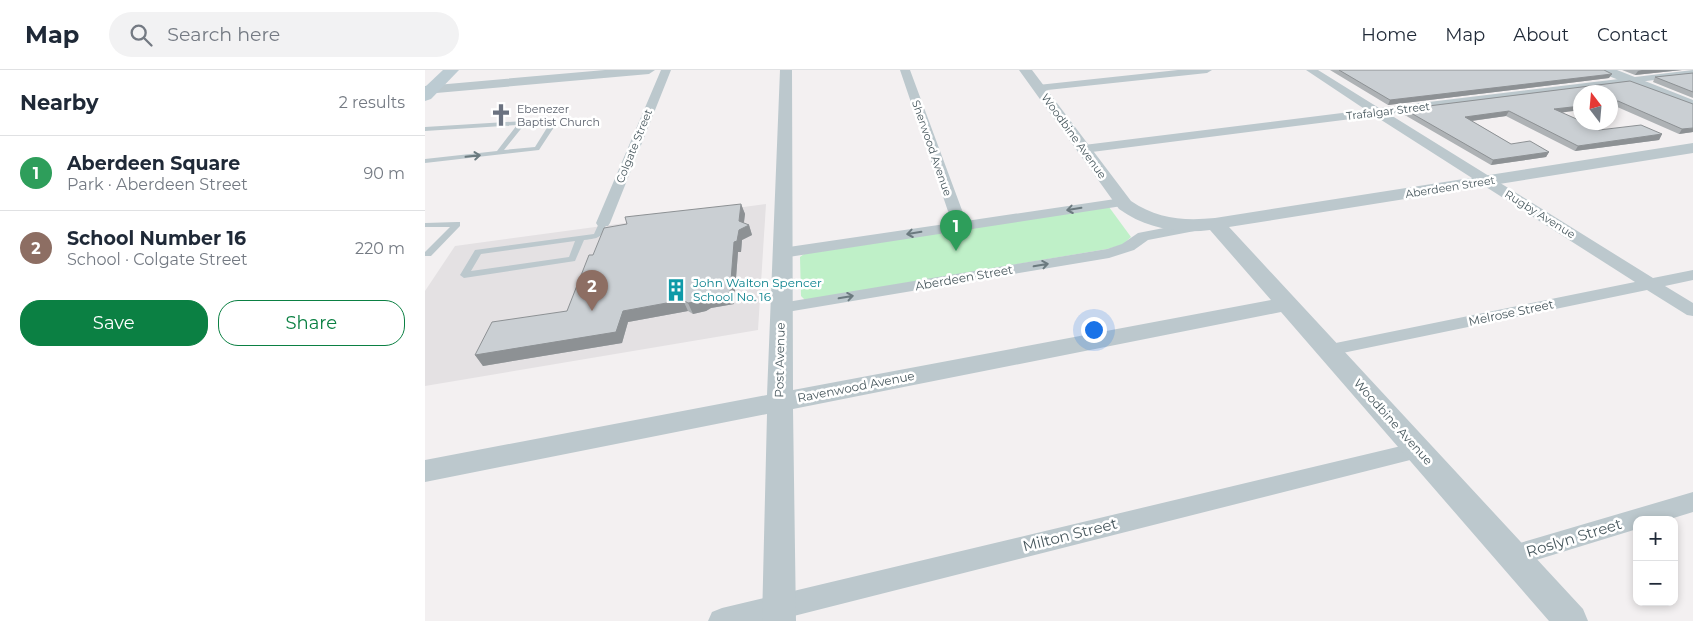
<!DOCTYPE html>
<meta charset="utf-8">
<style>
:root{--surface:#fff;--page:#f2f2f3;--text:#1f2937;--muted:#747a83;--line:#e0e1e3;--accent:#0b8043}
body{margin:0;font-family:Montserrat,sans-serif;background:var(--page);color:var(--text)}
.controls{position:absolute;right:15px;bottom:15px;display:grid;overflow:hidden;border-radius:10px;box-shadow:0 2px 8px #0003}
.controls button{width:45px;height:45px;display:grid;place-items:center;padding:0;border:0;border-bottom:1px solid var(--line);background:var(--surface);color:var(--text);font:25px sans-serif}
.compass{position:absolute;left:1148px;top:15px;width:45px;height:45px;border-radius:50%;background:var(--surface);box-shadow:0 2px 8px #0003;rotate:344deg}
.you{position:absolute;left:668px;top:259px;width:18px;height:18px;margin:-12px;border:4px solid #fff;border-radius:50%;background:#1a73e8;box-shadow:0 0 0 8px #1a73e833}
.badge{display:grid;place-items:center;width:32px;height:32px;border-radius:50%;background:var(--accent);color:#fff;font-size:16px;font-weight:700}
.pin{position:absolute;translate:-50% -41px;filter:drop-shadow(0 1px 2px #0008)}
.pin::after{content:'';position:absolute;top:26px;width:18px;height:15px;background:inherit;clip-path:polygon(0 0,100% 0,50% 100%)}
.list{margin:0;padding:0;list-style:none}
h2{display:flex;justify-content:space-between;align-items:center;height:65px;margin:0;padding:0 20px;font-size:21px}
h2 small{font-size:16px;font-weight:400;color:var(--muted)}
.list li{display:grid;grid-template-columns:32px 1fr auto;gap:15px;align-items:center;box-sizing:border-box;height:75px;padding:0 20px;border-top:1px solid var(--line)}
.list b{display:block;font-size:19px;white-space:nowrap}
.list p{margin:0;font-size:16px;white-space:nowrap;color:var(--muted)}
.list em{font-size:16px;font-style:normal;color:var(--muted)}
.actions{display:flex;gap:10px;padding:15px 20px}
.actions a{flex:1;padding:11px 0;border:1px solid var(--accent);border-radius:20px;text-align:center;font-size:18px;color:var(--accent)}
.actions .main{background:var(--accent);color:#fff}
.icon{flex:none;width:28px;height:28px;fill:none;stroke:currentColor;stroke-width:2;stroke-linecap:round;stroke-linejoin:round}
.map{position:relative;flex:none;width:1268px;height:551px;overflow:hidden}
header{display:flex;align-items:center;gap:30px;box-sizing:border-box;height:70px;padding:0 25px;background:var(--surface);border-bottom:1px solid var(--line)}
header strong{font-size:24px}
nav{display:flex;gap:28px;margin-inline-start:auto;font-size:18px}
.search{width:350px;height:45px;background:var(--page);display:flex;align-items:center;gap:12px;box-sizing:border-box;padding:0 18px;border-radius:28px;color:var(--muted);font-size:19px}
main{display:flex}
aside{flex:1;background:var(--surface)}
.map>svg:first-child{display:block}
.education{fill:#e4e1e3}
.green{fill:#bff0c8}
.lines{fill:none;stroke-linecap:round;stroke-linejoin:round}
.service{fill:#bcc8cd;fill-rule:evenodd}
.minor{fill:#bcc8cd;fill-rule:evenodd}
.tertiary{fill:#bcc8cd;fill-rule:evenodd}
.secondary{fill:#bccbd2;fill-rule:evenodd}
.wall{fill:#aeb2b5}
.shaded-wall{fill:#8d9194}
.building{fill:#cacfd3;stroke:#8d9194}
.oneway{stroke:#6b7a7f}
.labels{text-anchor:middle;stroke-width:5;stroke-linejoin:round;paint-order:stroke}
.far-worship-label{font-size:11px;fill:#5b616d;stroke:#fff;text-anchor:start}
.far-street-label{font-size:11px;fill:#48585e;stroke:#fff}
.street-label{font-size:12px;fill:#48585e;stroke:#fff}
.culture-label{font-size:12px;fill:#0d838f;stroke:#fff;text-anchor:start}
.near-street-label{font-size:15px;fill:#48585e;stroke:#fff}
</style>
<header>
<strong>Map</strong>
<div class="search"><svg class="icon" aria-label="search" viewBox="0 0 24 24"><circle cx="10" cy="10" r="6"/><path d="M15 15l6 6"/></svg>Search here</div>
<nav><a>Home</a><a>Map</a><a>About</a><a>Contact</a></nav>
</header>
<main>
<aside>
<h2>Nearby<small>2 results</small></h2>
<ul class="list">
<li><span class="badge" style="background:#2e9e5b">1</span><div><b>Aberdeen Square</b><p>Park · Aberdeen Street</p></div><em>90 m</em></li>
<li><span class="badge" style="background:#8d6e63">2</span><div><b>School Number 16</b><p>School · Colgate Street</p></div><em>220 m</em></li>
</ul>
<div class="actions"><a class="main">Save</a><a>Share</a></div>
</aside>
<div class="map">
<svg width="1268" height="551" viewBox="0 0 1268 551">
<rect width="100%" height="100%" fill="#f3f0f1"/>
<!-- education -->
<path class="education" d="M 341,134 L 333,260 L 0,316 L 0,221 L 30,176 Z"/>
<!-- green -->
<path class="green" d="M 684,137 L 706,167 L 697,175 L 682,179 L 380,230 L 376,226 L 375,187 L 379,184 Z"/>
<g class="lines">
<!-- service -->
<path class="service" d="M 130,49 L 133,51 L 114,80 L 0,93 L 0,89 L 72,81 L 92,55 L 0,61 L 0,57 ZM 125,53 L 110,77 L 79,80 L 99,55 Z
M 175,151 L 178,151 L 182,153 C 175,168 176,168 159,170 L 150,191 L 39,208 L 35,205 L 50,180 L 169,164 ZM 150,171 L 144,187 L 46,201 L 56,184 Z
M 32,152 L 35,152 L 35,156 L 6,186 L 0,186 L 0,182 L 25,157 L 0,157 L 0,153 Z"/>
<!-- minor -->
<path class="minor" d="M 236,0 L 246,0 L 185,153 L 183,156 L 173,156 L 171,153 Z
M 475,0 L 485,0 L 541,151 L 697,128 L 702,129 L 704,132 L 702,135 L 697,136 L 357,188 L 351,186 L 349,183 L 351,180 L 357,178 L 527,153 Z
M 753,0 L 787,0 L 782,3 L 613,21 L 608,18 L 613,15 Z
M 881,0 L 893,0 L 954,38 L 1268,0 L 1268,5 L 964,44 L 1228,208 L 1268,200 L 1268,210 L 1240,216 L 1268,233 L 1268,246 L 1262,245 L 1222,220 L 903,286 L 896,284 L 894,280 L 896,276 L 1210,212 L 950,46 L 659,83 L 653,79 L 659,75 L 941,40 Z
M 775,151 L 780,153 L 783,156 L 780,159 L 723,170 L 709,180 L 684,188 L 356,243 L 350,242 L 347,238 L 350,234 L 356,233 L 682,179 L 697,174 L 713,163 Z
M 993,372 L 1001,374 L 1004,380 L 1001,386 L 993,388 L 349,551 L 283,551 L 287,542 L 297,538 Z
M 1268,422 L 1268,442 L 1242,450 L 1212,450 L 1212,459 L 1088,497 L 1079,494 L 1075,486 L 1079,478 L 1088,475 Z"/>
<!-- tertiary -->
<path class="tertiary" d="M 180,0 L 230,0 L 224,4 L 0,24 L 0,16 Z
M 355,0 L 367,0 L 368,320 L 846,230 L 785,160 C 753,164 720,158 694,139 L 594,0 L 607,0 L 706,131 C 732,149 759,151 790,148 L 1268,73 L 1268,83 L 804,157 L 1158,539 L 1163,551 L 1124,551 L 856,242 L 368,339 L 371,551 L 337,551 L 342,344 L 0,412 L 0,390 L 342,325 Z
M 1175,0 L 1192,0 L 1268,30 L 1268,39 L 1176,3 Z"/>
<!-- secondary -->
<path class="secondary" d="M 18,0 L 34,0 L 6,29 L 0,31 L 0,17 Z"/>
</g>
<!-- wall -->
<path class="wall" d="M 905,0 L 1179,0 L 1184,8 L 963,35 Z
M 1197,0 L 1257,0 L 1210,5 Z
M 1268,3 L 1268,28 L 1228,12 L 1230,7 Z
M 1205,11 L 1268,62 L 1254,64 L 1190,36 L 1186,36 L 1186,22 L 1137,43 L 1174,60 L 1237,64 L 1234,70 L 1150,81 L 1081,46 L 1047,51 L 1086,74 L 1124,82 L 1121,87 L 1066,95 L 978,44 L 979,39 Z
M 316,134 L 320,144 L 319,153 L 324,155 L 327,165 L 317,170 L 316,182 L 313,182 L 309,234 L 286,238 L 281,241 L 268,244 L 263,241 L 203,252 L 197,273 L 58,296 L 50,285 L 142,241 L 168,185 Z"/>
<!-- shaded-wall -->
<path class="shaded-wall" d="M 1217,0 L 1257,0 L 1210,5 L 1213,1 Z
M 1187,4 L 1184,8 L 963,35 L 965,30 Z
M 1193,31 L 1190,36 L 1186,36 L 1186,32 Z
M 1156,36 L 1156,40 L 1126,44 L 1129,39 Z
M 1084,41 L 1081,46 L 1038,52 L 1040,47 Z
M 1268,58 L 1268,62 L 1254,64 L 1257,59 Z
M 1237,64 L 1234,70 L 1150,81 L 1153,76 Z
M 1124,82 L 1121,87 L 1066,95 L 1068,90 Z
M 316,134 L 320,144 L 318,158 L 324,155 L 327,165 L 317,170 L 316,182 L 313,182 L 309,234 L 286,238 L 281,241 L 268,244 L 263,233 L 309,172 L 314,151 Z
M 258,230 L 263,241 L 203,252 L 197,273 L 58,296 L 50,285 L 198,241 Z"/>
<!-- building -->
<path class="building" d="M 914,0 L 1179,0 L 1187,4 L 965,30 Z
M 1268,3 L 1268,22 L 1230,7 Z
M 1205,11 L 1268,34 L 1268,58 L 1257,59 L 1193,31 L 1186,32 L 1186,22 L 1156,22 L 1156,36 L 1129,39 L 1156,51 L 1156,52 L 1158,52 L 1174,60 L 1216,55 L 1237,64 L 1153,76 L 1084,41 L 1040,47 L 1086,74 L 1105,71 L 1124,82 L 1068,90 L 979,39 Z
M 316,134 L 314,151 L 324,155 L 314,160 L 312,171 L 309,172 L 305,223 L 282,227 L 277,231 L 263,233 L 258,230 L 198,241 L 191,262 L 50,285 L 67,252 L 142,241 L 164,185 L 168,185 L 179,158 L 202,154 L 200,147 Z"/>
<!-- one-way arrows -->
<defs><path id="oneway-shaft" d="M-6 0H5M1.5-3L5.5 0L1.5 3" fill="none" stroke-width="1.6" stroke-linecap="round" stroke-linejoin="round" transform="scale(1.25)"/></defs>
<g class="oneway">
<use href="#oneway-shaft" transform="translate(48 86) rotate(-6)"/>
<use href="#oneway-shaft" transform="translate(649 139) rotate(171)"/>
<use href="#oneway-shaft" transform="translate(489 163) rotate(171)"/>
<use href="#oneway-shaft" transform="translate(616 195) rotate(-10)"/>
<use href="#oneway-shaft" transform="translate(421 227) rotate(-10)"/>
</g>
<!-- icons -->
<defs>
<symbol id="church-bare" viewBox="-9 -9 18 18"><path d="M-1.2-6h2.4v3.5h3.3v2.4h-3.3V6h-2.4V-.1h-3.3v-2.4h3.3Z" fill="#6b7280" stroke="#fff" stroke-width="2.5" paint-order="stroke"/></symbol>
<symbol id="building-bare" viewBox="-9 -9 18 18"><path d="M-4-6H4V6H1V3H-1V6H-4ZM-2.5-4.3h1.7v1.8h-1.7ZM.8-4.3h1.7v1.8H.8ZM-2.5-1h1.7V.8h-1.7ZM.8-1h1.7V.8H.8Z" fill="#0f9aa8" stroke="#fff" stroke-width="2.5" paint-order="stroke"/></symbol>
</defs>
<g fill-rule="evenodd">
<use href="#church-bare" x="60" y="29" width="32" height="32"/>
<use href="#building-bare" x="235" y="204" width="32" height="32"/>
</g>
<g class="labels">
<!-- far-worship labels -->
<g class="far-worship-label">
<text x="92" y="43">Ebenezer<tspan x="92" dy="13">Baptist Church</tspan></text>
</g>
<!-- far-street labels -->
<g class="far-street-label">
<text transform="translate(963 41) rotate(-7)" y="4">Trafalgar Street</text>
<text transform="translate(649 66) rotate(54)" y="4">Woodbine Avenue</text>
<text transform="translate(209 76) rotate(-68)" y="4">Colgate Street</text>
<text transform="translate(507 78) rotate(71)" y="4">Sherwood Avenue</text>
<text transform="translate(1025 117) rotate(-9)" y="4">Aberdeen Street</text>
<text transform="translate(1115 144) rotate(32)" y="4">Rugby Avenue</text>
</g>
<!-- street labels -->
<g class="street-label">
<text transform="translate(539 208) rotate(-10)" y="4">Aberdeen Street</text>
<text transform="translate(1086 243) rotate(-12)" y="4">Melrose Street</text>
<text transform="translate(355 290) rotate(-89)" y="4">Post Avenue</text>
<text transform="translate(431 317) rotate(-11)" y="4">Ravenwood Avenue</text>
<text transform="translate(968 352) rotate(48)" y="4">Woodbine Avenue</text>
</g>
<!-- culture labels -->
<g class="culture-label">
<text x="268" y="217">John Walton Spencer<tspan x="268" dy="14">School No. 16</tspan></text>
</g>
<!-- near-street labels -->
<g class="near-street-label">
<text transform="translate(645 465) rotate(-14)" y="5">Milton Street</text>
<text transform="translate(1149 468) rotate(-17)" y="5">Roslyn Street</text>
</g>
</g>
</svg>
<div class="controls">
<button>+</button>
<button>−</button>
</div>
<svg class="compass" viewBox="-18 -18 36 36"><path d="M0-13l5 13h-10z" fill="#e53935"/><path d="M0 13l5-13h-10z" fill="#747a83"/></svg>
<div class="you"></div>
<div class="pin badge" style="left:531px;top:181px;background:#2e9e5b">1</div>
<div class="pin badge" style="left:167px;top:241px;background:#8d6e63">2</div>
</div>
</main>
